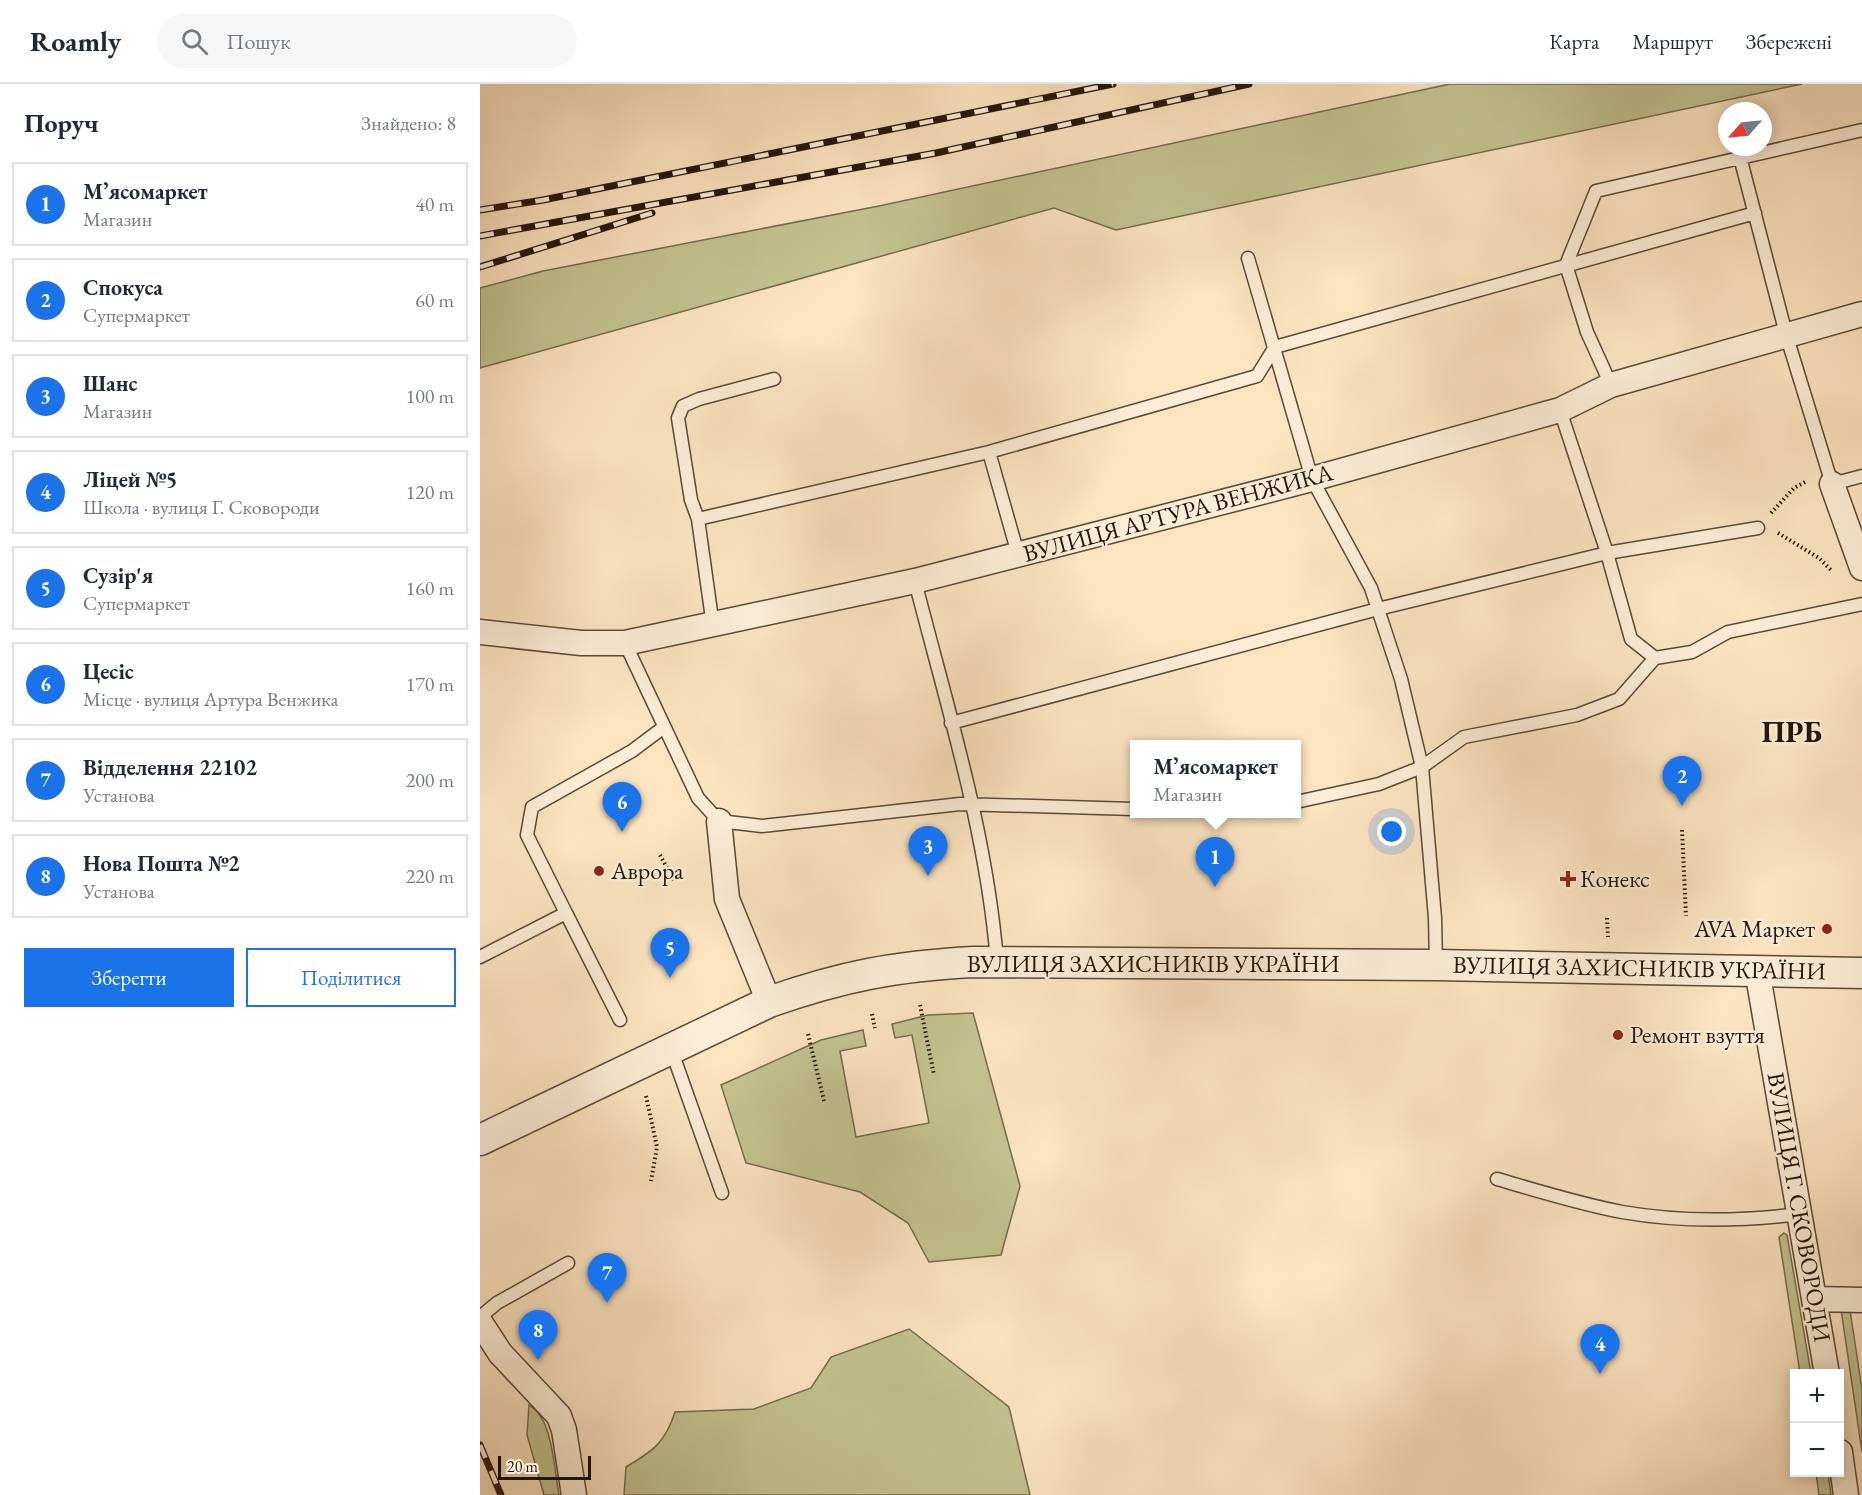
<!DOCTYPE html>
<html lang="uk">
<meta charset="utf-8">
<style>
:root{--surface:#fff;--page:#f6f6f7;--text:#1f2937;--muted:#747a83;--line:#e0e1e3;--accent:#1a73e8}
body{margin:0;font-family:"EB Garamond",serif;background:var(--page);color:var(--text)}
.controls{position:absolute;right:18px;bottom:18px;display:grid;overflow:hidden;border-radius:0px;box-shadow:0 3px 15px #0003}
.controls button{width:54px;height:54px;display:grid;place-items:center;padding:0;border:0;border-bottom:2px solid var(--line);background:var(--surface);color:var(--text);font:30px sans-serif}
.compass{position:absolute;left:1238px;top:18px;width:54px;height:54px;border-radius:50%;background:var(--surface);box-shadow:0 3px 15px #0003;rotate:243deg}
.scale{position:absolute;left:18px;bottom:15px;width:93px;box-sizing:border-box;padding-left:6px;border:3px solid #24150b;border-top:0;font-size:16px;line-height:21px;white-space:nowrap;color:#24150b;-webkit-text-stroke:4px #fdedd7;paint-order:stroke}
.you{position:absolute;left:912px;top:748px;width:21px;height:21px;margin:-15px;border:4px solid #fff;border-radius:50%;background:#1a73e8;box-shadow:0 0 0 9px #1a73e833}
.badge{display:grid;place-items:center;width:39px;height:39px;border-radius:50%;background:var(--accent);color:#fff;font-size:20px;font-weight:700}
.pin{position:absolute;translate:-50% -50px;filter:drop-shadow(0 2px 3px #0008)}
.pin::after{content:'';position:absolute;top:32px;width:21px;height:18px;background:inherit;clip-path:polygon(0 0,100% 0,50% 100%)}
.popup{position:absolute;left:650px;top:656px;width:171px;height:78px;box-sizing:border-box;display:grid;place-content:center;border-radius:0px;background:var(--surface);filter:drop-shadow(0 2px 4px #0005);font-size:20px;white-space:nowrap;color:var(--muted)}
.popup b{font-size:22px;color:var(--text)}
.popup::after{content:'';position:absolute;left:50%;top:100%;margin-left:-12px;border:12px solid transparent;border-top-color:var(--surface)}
.list{margin:0;padding:0;list-style:none}
h2{display:flex;justify-content:space-between;align-items:center;height:78px;margin:0;padding:0 24px;font-size:26px}
h2 small{font-size:20px;font-weight:400;color:var(--muted)}
.list li{display:grid;grid-template-columns:39px 1fr auto;gap:18px;align-items:center;box-sizing:border-box;height:84px;margin:0 12px 12px;padding:0 12px;border:2px solid var(--line);border-radius:0px}
.list b{display:block;font-size:22px;white-space:nowrap}
.list p{margin:0;font-size:20px;white-space:nowrap;color:var(--muted)}
.list em{font-size:20px;font-style:normal;color:var(--muted)}
.actions{display:flex;gap:12px;padding:18px 24px}
.actions a{flex:1;padding:14px 0;border:2px solid var(--accent);border-radius:0px;text-align:center;font-size:21px;color:var(--accent)}
.actions .main{background:var(--accent);color:#fff}
.icon{flex:none;width:33px;height:33px;fill:none;stroke:currentColor;stroke-width:2;stroke-linecap:round;stroke-linejoin:round}
.map{position:relative;flex:none;width:1382px;height:1411px;overflow:hidden}
header{display:flex;align-items:center;gap:36px;box-sizing:border-box;height:84px;padding:0 30px;background:var(--surface);border-bottom:2px solid var(--line)}
header strong{font-size:28px}
nav{display:flex;gap:33px;margin-inline-start:auto;font-size:21px}
.search{width:420px;height:54px;background:var(--page);display:flex;align-items:center;gap:15px;box-sizing:border-box;padding:0 21px;border-radius:33px;color:var(--muted);font-size:22px}
main{display:flex}
aside{flex:1;background:var(--surface)}
.map>svg:first-child{display:block}
.green{fill:#c3c390;stroke:#746c4e;stroke-width:1.5}
.lines{fill:none;stroke-linecap:round;stroke-linejoin:round}
.service-casing{stroke:#5a4938;stroke-width:15}
.minor-casing{stroke:#5a4938;stroke-width:27}
.tertiary-casing{stroke:#5a4938;stroke-width:33}
.path{stroke:#24150b;stroke-width:4;stroke-dasharray:1.5 3;stroke-linecap:butt}
.service{stroke:#fdedd7;stroke-width:12}
.minor{stroke:#fdedd7;stroke-width:24}
.tertiary{stroke:#fdedd7;stroke-width:30}
.rail-casing{stroke:#24150b;stroke-width:7}
.rail{stroke:#fdedd7;stroke-width:4.5;stroke-dasharray:14;stroke-linecap:butt}
.poi-dot{fill:#8f2418;stroke:#fdedd7;stroke-width:2}
.labels{text-anchor:middle;stroke-width:5;stroke-linejoin:round;paint-order:stroke}
.street-label{font-size:24px;fill:#24150b;stroke:#fdedd7}
.poi-label{font-size:24px;fill:#24150b;stroke:#fdedd7;text-anchor:start}
.district-label{font-size:30px;font-weight:bold;fill:#24150b;stroke:#fdedd7}
</style>
<header>
<strong>Roamly</strong>
<div class="search"><svg class="icon" aria-label="search" viewBox="0 0 24 24"><circle cx="10" cy="10" r="6"/><path d="M15 15l6 6"/></svg>Пошук</div>
<nav><a>Карта</a><a>Маршрут</a><a>Збережені</a></nav>
</header>
<main>
<aside>
<h2>Поруч<small>Знайдено: 8</small></h2>
<ul class="list">
<li><span class="badge">1</span><div><b>Мʼясомаркет</b><p>Магазин</p></div><em>40 m</em></li>
<li><span class="badge">2</span><div><b>Спокуса</b><p>Супермаркет</p></div><em>60 m</em></li>
<li><span class="badge">3</span><div><b>Шанс</b><p>Магазин</p></div><em>100 m</em></li>
<li><span class="badge">4</span><div><b>Ліцей №5</b><p>Школа · вулиця Г. Сковороди</p></div><em>120 m</em></li>
<li><span class="badge">5</span><div><b>Сузір'я</b><p>Супермаркет</p></div><em>160 m</em></li>
<li><span class="badge">6</span><div><b>Цесіс</b><p>Місце · вулиця Артура Венжика</p></div><em>170 m</em></li>
<li><span class="badge">7</span><div><b>Відделення 22102</b><p>Установа</p></div><em>200 m</em></li>
<li><span class="badge">8</span><div><b>Нова Пошта №2</b><p>Установа</p></div><em>220 m</em></li>
</ul>
<div class="actions"><a class="main">Зберегти</a><a>Поділитися</a></div>
</aside>
<div class="map">
<svg width="1382" height="1411" viewBox="0 0 1382 1411">
<rect width="100%" height="100%" fill="#fce4c1"/>
<filter id="stains"><feTurbulence type="fractalNoise" baseFrequency=".00333" numOctaves="4"/><feColorMatrix values="0 0 0 0 .2 0 0 0 0 .09 0 0 0 0 .02 0 0 0 .5 -.17"/></filter>
<radialGradient id="worn" r=".72"><stop offset=".6" stop-color="#630" stop-opacity="0"/><stop offset="1" stop-color="#630" stop-opacity=".3"/></radialGradient>
<!-- green -->
<path class="green" d="M 970,0 L 1322,0 L 636,146 L 574,124 L 0,284 L 0,204 L 63,187 L 399,122 Z
M 493,929 L 540,1102 L 521,1171 L 449,1178 L 428,1139 L 380,1108 L 266,1079 L 241,1001 L 341,956 L 383,946 L 386,962 L 360,967 L 376,1053 L 449,1039 L 432,951 L 415,954 L 412,940 L 448,931 Z
M 1304,1149 L 1307,1151 L 1331,1289 L 1320,1289 L 1299,1153 Z
M 1361,1225 L 1370,1226 L 1382,1306 L 1382,1368 Z
M 429,1245 L 529,1323 L 550,1411 L 144,1411 L 146,1383 C 173,1367 185,1359 195,1328 L 274,1325 L 331,1304 L 351,1273 Z
M 49,1321 C 73,1334 74,1385 79,1411 L 64,1411 L 47,1351 Z
M 1336,1389 L 1348,1389 L 1351,1411 L 1339,1411 Z"/>
<g class="lines">
<defs>
<path id="service" d="M 1260,73 L 1306,250 L 1352,400 L 1382,392
M 768,174 L 832,395 L 891,504 L 921,595 L 942,683 L 955,834 L 956,881
M 1131,301 L 1107,248 L 1086,181 L 1116,107 L 1382,46
M 1080,326 L 1127,469 L 1151,555 L 1175,574 L 1212,568 L 1248,548 L 1382,520
M 509,368 L 538,470
M 218,435 L 211,416 L 198,334 L 203,322 L 219,315 L 294,295
M 435,497 C 467,623 507,749 517,878
M 233,542 L 218,435 L 509,368 L 777,292 L 795,263 L 1275,129
M 145,559 L 218,714 L 239,737 L 282,742 L 480,720 L 654,725
M 471,639 L 898,525 L 1127,469 L 1278,444
M 816,718 L 899,700 L 942,683 L 984,653 L 1097,631 L 1139,615 L 1175,574
M 86,829 L 47,751 L 52,723 L 152,667 L 184,643
M 0,873 L 86,829 L 140,936
M 191,965 L 242,1109
M 1017,1095 C 1058,1107 1100,1120 1142,1128 C 1199,1138 1263,1137 1320,1130
M 0,1233 L 17,1219 L 88,1179"/>
<path id="minor" d="M 1352,400 L 1382,484
M 0,548 L 101,559 L 145,559 L 435,497 L 832,395 L 1080,326 L 1131,301 L 1382,230
M 239,737 L 247,815 L 289,918
M 1277,886 L 1347,1290
M 1336,1215 L 1382,1216
M 0,1238 L 20,1269 L 79,1332 L 84,1346 L 94,1411
M 1360,1368 L 1366,1411"/>
<path id="tertiary" d="M 0,1056 L 289,918 C 363,892 416,882 494,878 L 956,881 L 1382,889"/>
</defs>
<!-- service casing -->
<use href="#service" class="service-casing"/>
<!-- minor casing -->
<use href="#minor" class="minor-casing"/>
<!-- tertiary casing -->
<use href="#tertiary" class="tertiary-casing"/>
<!-- path -->
<path class="path" d="M 1291,429 L 1314,404 L 1325,398
M 1298,449 L 1339,474 L 1352,487
M 1202,746 L 1206,832
M 180,771 L 194,797
M 1127,834 L 1128,853
M 440,921 L 454,991
M 392,930 L 395,944
M 328,950 L 344,1017
M 166,1012 L 177,1063 L 171,1097"/>
<!-- service -->
<use href="#service" class="service"/>
<!-- minor -->
<use href="#minor" class="minor"/>
<!-- tertiary -->
<use href="#tertiary" class="tertiary"/>
<defs>
<path id="rail" d="M 0,126 L 63,116 L 633,0
M 0,152 L 456,69 L 769,0
M 0,183 L 172,129
M 0,1361 L 21,1411"/>
</defs>
<!-- rail casing -->
<use href="#rail" class="rail-casing"/>
<!-- rail -->
<use href="#rail" class="rail"/>
</g>
<!-- markers -->
<g class="poi-dot">
<circle cx="119" cy="787" r="6"/>
<path d="M1085 786h6v6h6v6h-6v6h-6v-6h-6v-6h6z"/>
<circle cx="1347" cy="845" r="6"/>
<circle cx="1138" cy="951" r="6"/>
</g>
<g class="labels">
<!-- street labels -->
<g class="street-label">
<text transform="translate(698 429) rotate(-15)" y="8">ВУЛИЦЯ АРТУРА ВЕНЖИКА</text>
<text x="673" y="888">ВУЛИЦЯ ЗАХИСНИКІВ УКРАЇНИ</text>
<text transform="translate(1159 884) rotate(1)" y="8">ВУЛИЦЯ ЗАХИСНИКІВ УКРАЇНИ</text>
<text transform="translate(1319 1123) rotate(80)" y="8">ВУЛИЦЯ Г. СКОВОРОДИ</text>
</g>
<!-- poi labels -->
<g class="poi-label">
<text x="131" y="795">Аврора</text>
<text x="1100" y="803">Конекс</text>
<text x="1335" y="853" text-anchor="end">AVA Маркет</text>
<text x="1150" y="959">Ремонт взуття</text>
</g>
<!-- district labels -->
<g class="district-label">
<text x="1312" y="658">ПРБ</text>
</g>
</g>
<rect width="100%" height="100%" filter="url(#stains)"/>
<rect width="100%" height="100%" fill="url(#worn)"/>
</svg>
<div class="controls">
<button>+</button>
<button>−</button>
</div>
<svg class="compass" viewBox="-18 -18 36 36"><path d="M0-13l5 13h-10z" fill="#e53935"/><path d="M0 13l5-13h-10z" fill="#747a83"/></svg>
<div class="scale">20 m</div>
<div class="you"></div>
<div class="pin badge" style="left:735px;top:803px">1</div>
<div class="popup"><b>Мʼясомаркет</b>Магазин</div>
<div class="pin badge" style="left:1202px;top:722px">2</div>
<div class="pin badge" style="left:448px;top:792px">3</div>
<div class="pin badge" style="left:1120px;top:1290px">4</div>
<div class="pin badge" style="left:190px;top:894px">5</div>
<div class="pin badge" style="left:142px;top:748px">6</div>
<div class="pin badge" style="left:127px;top:1219px">7</div>
<div class="pin badge" style="left:58px;top:1276px">8</div>
</div>
</main>
